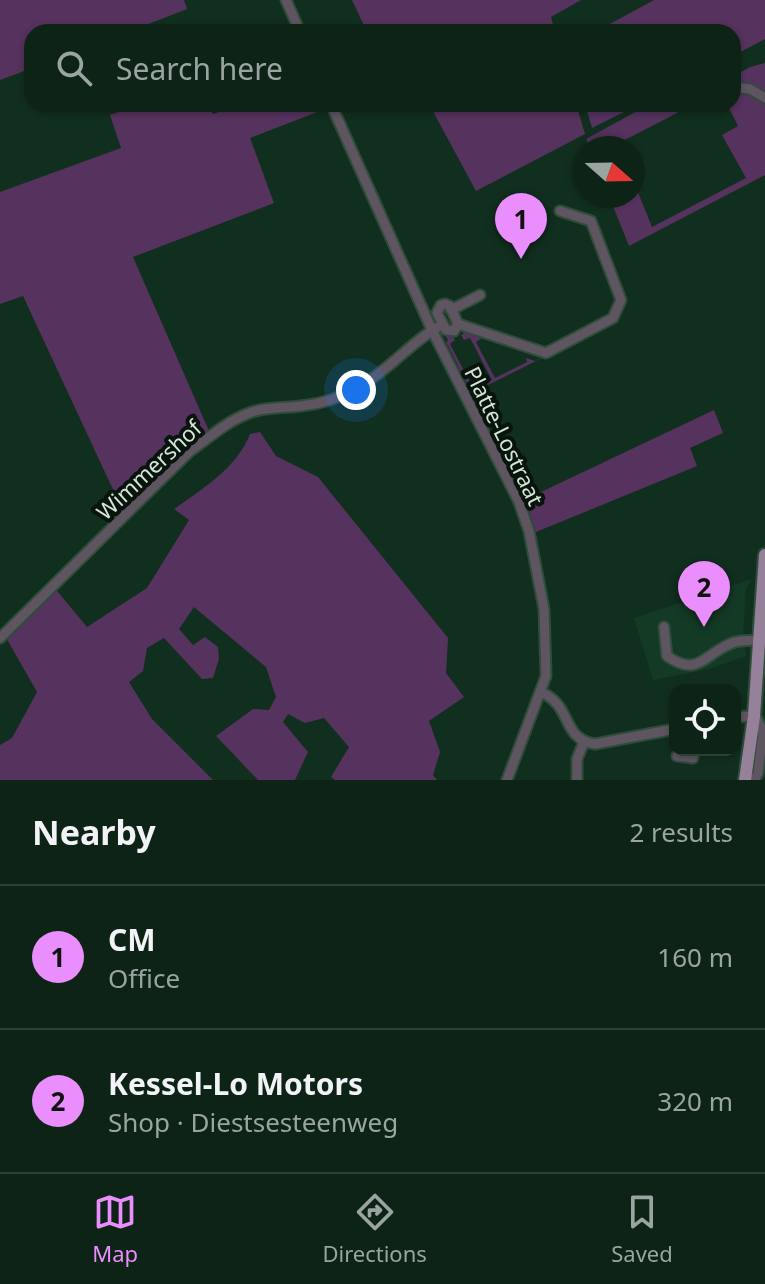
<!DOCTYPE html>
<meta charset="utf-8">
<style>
:root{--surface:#0d2316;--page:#162b1f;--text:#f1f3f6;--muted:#9aa4a1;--line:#2d4035;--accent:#ea8dfd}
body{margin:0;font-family:"Noto Sans",sans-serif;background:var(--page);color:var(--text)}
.controls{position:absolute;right:24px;bottom:24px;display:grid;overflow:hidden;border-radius:16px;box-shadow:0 2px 6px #0004}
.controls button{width:72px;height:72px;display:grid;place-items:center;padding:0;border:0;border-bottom:2px solid var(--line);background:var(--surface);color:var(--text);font:40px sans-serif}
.compass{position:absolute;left:573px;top:136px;width:72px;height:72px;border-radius:50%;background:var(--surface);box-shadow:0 2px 6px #0004;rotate:110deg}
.you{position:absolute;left:356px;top:390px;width:28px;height:28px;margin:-20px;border:6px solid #fff;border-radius:50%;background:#1a73e8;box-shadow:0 0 0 12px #1a73e833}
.badge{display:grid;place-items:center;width:52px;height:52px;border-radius:50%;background:var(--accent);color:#111;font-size:26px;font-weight:700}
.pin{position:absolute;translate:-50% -66px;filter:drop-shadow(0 2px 4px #0008)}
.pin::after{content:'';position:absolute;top:42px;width:28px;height:24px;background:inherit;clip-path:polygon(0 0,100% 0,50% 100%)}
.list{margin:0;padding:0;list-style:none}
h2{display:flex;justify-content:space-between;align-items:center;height:104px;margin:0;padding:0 32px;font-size:34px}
h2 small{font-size:26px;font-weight:400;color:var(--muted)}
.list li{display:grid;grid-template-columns:52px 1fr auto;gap:24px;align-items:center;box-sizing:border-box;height:144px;padding:0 32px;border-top:2px solid var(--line)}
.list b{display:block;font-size:30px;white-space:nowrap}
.list p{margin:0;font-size:26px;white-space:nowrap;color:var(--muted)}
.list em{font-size:26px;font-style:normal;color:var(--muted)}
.icon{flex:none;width:44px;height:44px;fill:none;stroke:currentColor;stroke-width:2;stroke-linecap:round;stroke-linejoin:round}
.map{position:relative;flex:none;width:765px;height:780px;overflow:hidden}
.search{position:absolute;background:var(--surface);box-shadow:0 2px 6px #0004;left:24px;right:24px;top:24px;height:88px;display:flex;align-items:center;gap:20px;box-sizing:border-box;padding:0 28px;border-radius:24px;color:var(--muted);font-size:30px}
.sheet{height:392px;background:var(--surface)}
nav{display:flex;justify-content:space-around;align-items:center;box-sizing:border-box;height:112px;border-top:2px solid var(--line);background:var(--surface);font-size:22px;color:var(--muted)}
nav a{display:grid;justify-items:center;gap:4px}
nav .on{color:var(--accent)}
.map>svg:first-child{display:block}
.built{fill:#133a24}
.green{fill:#56325e}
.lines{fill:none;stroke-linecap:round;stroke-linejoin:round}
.minor-casing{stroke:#304c3c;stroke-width:13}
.major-casing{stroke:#304c3c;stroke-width:16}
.minor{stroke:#5f5561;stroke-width:9}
.major{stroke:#958199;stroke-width:12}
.labels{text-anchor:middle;stroke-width:8;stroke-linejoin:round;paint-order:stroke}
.street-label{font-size:22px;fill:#d4e5d9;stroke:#08140c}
</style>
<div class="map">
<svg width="765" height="780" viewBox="0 0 765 780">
<rect width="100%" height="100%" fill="#112f1e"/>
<!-- built -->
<path class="built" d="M 752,579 L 746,588 L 743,633 L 746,656 L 709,669 L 653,680 L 634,618 Z"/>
<!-- green -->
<path class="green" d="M 0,0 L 184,0 L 187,9 L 128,32 L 32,32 L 32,68 L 0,80 Z
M 352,0 L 581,0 L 551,17 L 555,32 L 367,32 Z
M 654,0 L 765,0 L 765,39 L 733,56 L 733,32 L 595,32 Z
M 765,63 L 765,175 L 629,246 L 609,196 L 633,196 L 633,180 L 652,227 L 746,178 L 722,135 L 738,126 L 727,104 L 733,104 L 733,98 L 744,92 L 734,76 L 750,67 Z
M 140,104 L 208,104 L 213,114 L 241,104 L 323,104 L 325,109 L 250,138 L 274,203 L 133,257 L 209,431 L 123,511 L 23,296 L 0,304 L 0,192 L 121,148 L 110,115 Z
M 429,104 L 576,104 L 585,134 L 476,191 Z
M 585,104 L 640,104 L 592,128 Z
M 650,104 L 689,104 L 677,113 L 619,143 L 620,148 L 590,148 L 586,139 Z
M 468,331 L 481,336 L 482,338 L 476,342 L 495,378 L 527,362 L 526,358 L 535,361 L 546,356 L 472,393 L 446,342 L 448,340 L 445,335 L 452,335 L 455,340 L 450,344 L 474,390 L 492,380 L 470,338 L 464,340 L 461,335 Z
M 714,410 L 723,433 L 690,448 L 697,466 L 536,532 L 524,500 Z
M 260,432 L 276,456 L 318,477 L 448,638 L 446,673 L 464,697 L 429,721 L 440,752 L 433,775 L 437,780 L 335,780 L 331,777 L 349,747 L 324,718 L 305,723 L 288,714 L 283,722 L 308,752 L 295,780 L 258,780 L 216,736 L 253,709 L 269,710 L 276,697 L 266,667 L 194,607 L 179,629 L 193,645 L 205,637 L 218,647 L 219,659 L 213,678 L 202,679 L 164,638 L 147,648 L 143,671 L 129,682 L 152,719 L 213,780 L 0,780 L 0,745 L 12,738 L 37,692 L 4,634 L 53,586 L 87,627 L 147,588 L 189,520 L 174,509 C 202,489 237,468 250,434 Z"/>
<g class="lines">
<defs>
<path id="minor" d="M 286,0 L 300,32
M 733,87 L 750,89 L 765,98
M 331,104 L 432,330 L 519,502 L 529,531 L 544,609 L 546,676 L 507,780
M 445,304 L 450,306 L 458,324 L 454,331 L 446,330 L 437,313 L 441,305 Z
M 451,310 L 480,295
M 458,324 L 546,353 L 613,318 L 621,300 L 591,221 L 560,211
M 664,627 L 667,656 C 698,678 704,654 732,643 C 739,640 750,641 758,640
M 0,638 L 189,452 C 209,438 228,420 252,412 C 267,407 285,408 301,406 C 321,404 342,397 359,387 C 390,370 411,341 443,324
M 541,692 C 574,707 560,738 595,744 L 675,729
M 735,717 L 754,716
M 677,756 L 693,758 L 694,750
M 577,780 L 577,759 L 584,742
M 754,780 L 758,773 L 763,732 L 755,715"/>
<path id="major" d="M 745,780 L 754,716 L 765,555"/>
</defs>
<!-- minor casing -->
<use href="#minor" class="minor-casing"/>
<!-- major casing -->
<use href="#major" class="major-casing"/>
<!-- minor -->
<use href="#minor" class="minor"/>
<!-- major -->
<use href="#major" class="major"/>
</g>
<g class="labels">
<!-- street labels -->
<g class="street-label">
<text transform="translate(504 436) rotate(64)" y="8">Platte-Lostraat</text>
<text transform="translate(149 470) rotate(-43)" y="8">Wimmershof</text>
</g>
</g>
</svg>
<div class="controls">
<button><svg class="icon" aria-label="locate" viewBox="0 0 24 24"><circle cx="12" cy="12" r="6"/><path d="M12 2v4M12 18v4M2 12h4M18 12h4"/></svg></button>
</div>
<svg class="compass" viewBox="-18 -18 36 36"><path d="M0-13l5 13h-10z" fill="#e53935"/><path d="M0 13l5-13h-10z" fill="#9aa4a1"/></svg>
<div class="you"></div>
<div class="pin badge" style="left:521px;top:259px">1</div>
<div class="pin badge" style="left:704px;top:627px">2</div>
<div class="search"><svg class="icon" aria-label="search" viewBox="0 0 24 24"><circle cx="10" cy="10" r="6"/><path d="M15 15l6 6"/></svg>Search here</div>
</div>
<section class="sheet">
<h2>Nearby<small>2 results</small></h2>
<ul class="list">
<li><span class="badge">1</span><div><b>CM</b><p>Office</p></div><em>160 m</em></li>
<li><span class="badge">2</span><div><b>Kessel-Lo Motors</b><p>Shop · Diestsesteenweg</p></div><em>320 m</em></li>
</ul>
</section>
<nav>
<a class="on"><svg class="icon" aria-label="map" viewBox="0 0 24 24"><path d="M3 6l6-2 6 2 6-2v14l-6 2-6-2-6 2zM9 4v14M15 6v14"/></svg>Map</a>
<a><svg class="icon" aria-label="directions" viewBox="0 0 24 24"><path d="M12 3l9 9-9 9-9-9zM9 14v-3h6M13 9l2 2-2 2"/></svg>Directions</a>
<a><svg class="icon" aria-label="saved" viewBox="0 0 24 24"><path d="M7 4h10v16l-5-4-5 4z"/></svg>Saved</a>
</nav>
